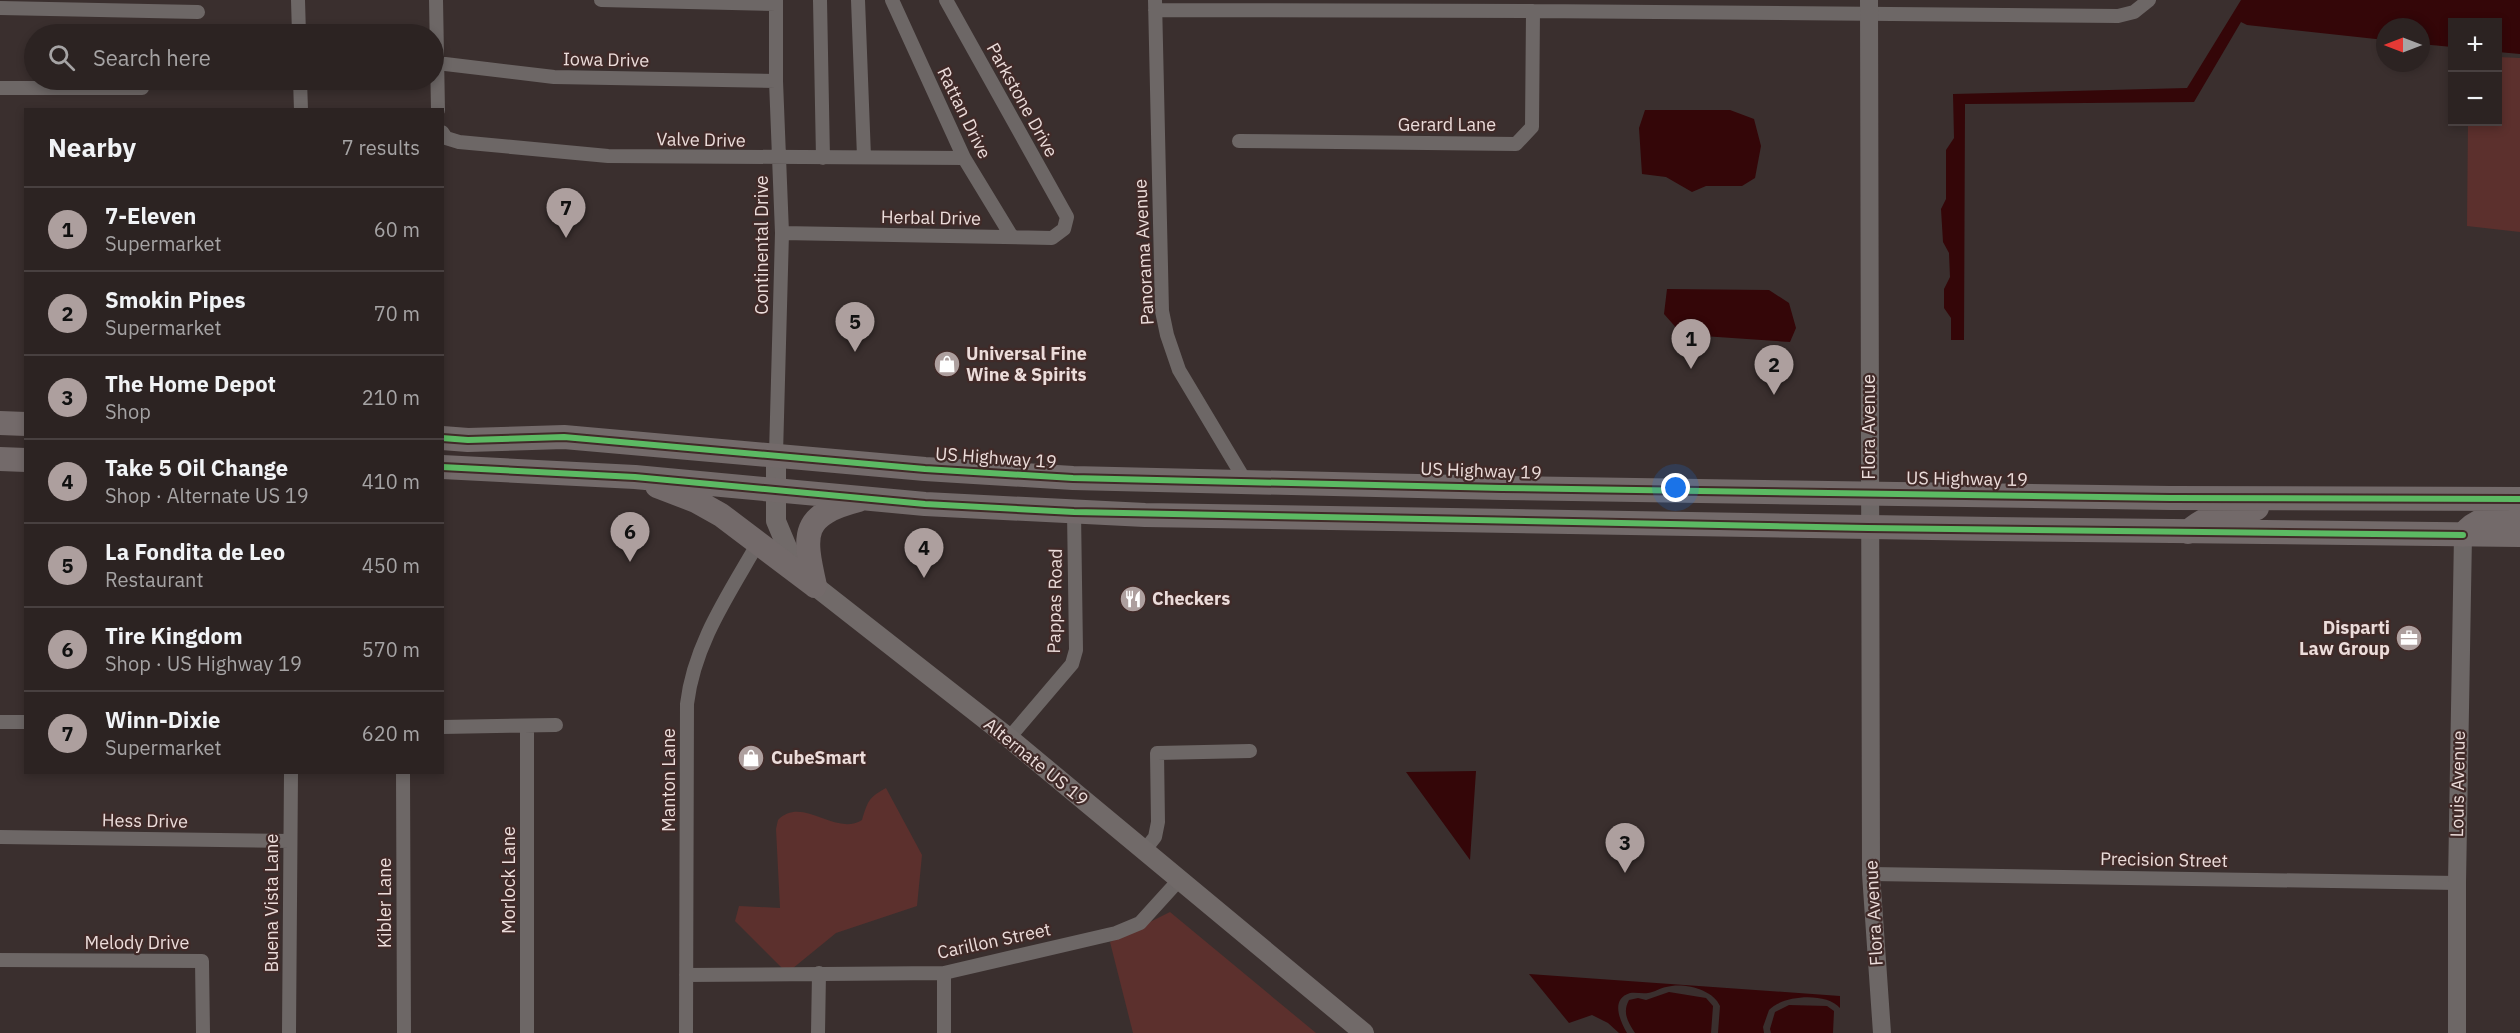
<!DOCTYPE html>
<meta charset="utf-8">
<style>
:root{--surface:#2c2322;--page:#382f2f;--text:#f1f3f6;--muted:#a6a4a5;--line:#484040;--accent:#ad9f9e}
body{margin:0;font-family:"IBM Plex Sans",sans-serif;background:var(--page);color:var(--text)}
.controls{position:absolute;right:18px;top:18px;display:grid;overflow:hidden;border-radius:0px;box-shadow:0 3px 9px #0003}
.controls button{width:54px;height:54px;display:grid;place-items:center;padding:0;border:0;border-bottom:2px solid var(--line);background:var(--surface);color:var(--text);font:30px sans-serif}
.compass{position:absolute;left:2376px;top:18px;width:54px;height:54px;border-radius:50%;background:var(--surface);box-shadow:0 3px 9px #0003;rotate:270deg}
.you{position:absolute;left:1676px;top:488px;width:21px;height:21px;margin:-15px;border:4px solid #fff;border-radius:50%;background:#1a73e8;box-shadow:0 0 0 9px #1a73e833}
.badge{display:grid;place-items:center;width:39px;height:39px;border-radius:50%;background:var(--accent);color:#111;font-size:20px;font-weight:700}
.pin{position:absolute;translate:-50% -50px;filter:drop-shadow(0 2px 3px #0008)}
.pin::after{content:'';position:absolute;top:32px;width:21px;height:18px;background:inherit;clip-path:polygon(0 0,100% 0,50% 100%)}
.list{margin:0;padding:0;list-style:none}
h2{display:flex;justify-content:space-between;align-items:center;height:78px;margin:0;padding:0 24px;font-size:26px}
h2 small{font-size:20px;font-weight:400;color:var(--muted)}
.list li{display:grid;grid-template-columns:39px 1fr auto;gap:18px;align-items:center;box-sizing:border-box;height:84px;padding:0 24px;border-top:2px solid var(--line)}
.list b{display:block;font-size:22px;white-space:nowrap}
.list p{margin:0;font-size:20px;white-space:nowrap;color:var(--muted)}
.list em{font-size:20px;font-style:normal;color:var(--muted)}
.icon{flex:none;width:33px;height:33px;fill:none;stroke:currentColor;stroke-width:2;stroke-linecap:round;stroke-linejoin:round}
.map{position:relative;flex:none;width:2520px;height:1033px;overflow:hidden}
.search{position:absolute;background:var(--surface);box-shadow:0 3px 9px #0003;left:24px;top:24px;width:420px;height:66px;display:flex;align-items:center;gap:15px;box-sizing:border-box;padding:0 21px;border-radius:33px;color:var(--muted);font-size:22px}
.panel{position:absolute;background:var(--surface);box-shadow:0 3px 9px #0003;left:24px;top:108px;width:420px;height:666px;border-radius:0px}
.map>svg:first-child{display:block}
.green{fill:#5c302d}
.water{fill:#340608}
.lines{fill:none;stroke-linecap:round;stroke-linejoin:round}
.minor{stroke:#6d6766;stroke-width:14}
.tertiary{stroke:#6d6766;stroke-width:18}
.secondary{stroke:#716a69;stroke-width:20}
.trunk{stroke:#736a6a;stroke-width:24}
.cycleway-casing{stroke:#402a28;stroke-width:10}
.cycleway{stroke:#5cba63;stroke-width:6}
.labels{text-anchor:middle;stroke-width:4.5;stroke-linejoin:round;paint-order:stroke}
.street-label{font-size:18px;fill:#ebdcda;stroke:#402a28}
.poi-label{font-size:18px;font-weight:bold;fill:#ebdcda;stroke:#402a28;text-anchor:start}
</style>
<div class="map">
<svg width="2520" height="1033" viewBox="0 0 2520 1033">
<rect width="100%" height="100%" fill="#3a2f2e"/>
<!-- green -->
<path class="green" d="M 2498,57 L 2520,58 L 2520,232 L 2467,226 L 2468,122 L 2498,122 Z
M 886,788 L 922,855 L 917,906 L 836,933 L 787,973 L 735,921 L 739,906 L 780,908 L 776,829 L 778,820 C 803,795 835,837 862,820 C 868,801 868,798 886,788 Z
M 1170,912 L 1316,1033 L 1133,1033 L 1110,942 Z"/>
<!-- water -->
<path class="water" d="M 2241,0 L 2520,0 L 2520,54 L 2498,52 L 2498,22 L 2452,22 L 2452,47 L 2421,44 L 2421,27 L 2385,27 L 2385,40 L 2247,25 L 2241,22 L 2194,102 L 1965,104 L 1964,340 L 1951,340 L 1951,318 L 1944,308 L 1944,289 L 1950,277 L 1949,253 L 1943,242 L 1941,209 L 1946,199 L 1946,150 L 1954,138 L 1953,94 L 2187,88 Z
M 1645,110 L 1730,110 L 1754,119 L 1761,146 L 1755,178 L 1742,186 L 1706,186 L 1692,192 L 1666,177 L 1642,174 L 1639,128 Z
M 1667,289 L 1769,290 L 1789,303 L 1796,328 L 1790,342 L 1703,336 L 1679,331 L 1664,314 Z
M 1476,771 L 1470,860 L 1406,772 Z
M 1529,974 L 1840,996 L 1840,1008 C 1826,992 1783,995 1769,1010 L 1763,1027 L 1764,1033 L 1718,1033 L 1720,1006 C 1713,989 1683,982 1666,987 C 1660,988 1655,992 1648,993 C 1642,994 1636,992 1630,993 C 1610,999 1620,1021 1627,1033 L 1619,1033 L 1608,1023 L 1592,1015 L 1569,1023 Z
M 1669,992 L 1706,998 L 1713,1006 L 1711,1033 L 1635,1033 C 1628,1022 1622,1013 1629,1000 L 1638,998 L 1646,1000 Z
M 1789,1005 L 1827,1006 L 1834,1011 L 1833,1033 L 1771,1033 L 1770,1029 L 1775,1012 Z"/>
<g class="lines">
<!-- minor -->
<path class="minor" d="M 298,0 L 299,34
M 436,0 L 438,110
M 601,0 L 776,4
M 776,0 L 776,81 L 782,233 L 776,454
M 820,0 L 823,158
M 858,0 L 864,157
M 892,0 L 964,158 L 1012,237
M 1155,0 L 1162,311 L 1167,335 L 1179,370 L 1246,482
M 0,8 L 198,12
M 1155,10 L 1533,11 L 2118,16 L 2134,12 L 2149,0
M 437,63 L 554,77 L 776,81
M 300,80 L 301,110
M 0,88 L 142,88
M 442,132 L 446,138 L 459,142 L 608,156 L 964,158
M 1239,141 L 1516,144 L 1532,127 L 1533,11
M 782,233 L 1052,238 L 1064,229 L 1067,217 L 946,0
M 0,722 L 26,722
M 527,726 L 527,1033
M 442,727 L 556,725
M 1009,738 L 1072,664 L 1076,650 L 1074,512
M 403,772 L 404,1033
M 0,837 L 290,841
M 1144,851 L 1155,837 L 1158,822 L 1157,753 L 1250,751
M 1871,874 L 2457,883
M 0,960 L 202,961 L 203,1033
M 944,973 L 944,1033
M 686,975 L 944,973 L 1116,933 L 1140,923 L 1179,880
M 289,1033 L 291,772
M 686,1033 L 687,704 C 694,644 729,594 758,543
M 818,1033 L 819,973"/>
<!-- tertiary -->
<path class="tertiary" d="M 1869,0 L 1871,874 L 1882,1033
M 2457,1033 L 2457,883 L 2463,535"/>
<!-- secondary -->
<path class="secondary" d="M 776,454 L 776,521 L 789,552 L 815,586 L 1009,738 L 1364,1033"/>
<!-- trunk -->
<path class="trunk" d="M 0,423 L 26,424
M 442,438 L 468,440 L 564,437 L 925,469 L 1073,478 L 1502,488 L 2170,498 L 2520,499
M 0,459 L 26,460
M 442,467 L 635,477 L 925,504 L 1145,515 L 1993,529 L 2520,535
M 657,486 L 696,501 L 721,515 L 815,586
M 2188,532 C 2214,508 2229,521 2257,508
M 2463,535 C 2477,516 2498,516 2520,515
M 815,586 C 803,533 801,515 859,500"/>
<defs>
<path id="cycleway" d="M 442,438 L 468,440 L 564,437 L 925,469 L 1073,478 L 1502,488 L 2170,498 L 2520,499
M 442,467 L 635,477 L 925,504 L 1074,512 L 1868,528 L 2463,535"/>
</defs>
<!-- cycleway casing -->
<use href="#cycleway" class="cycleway-casing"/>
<!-- cycleway -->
<use href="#cycleway" class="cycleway"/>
</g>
<!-- icons -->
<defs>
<symbol id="shop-disc" viewBox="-11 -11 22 22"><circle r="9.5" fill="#ad9f9e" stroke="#402a28"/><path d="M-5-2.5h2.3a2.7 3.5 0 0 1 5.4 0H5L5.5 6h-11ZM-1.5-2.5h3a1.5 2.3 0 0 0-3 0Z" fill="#fff"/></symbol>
<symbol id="restaurant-disc" viewBox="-11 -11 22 22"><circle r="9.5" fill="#ad9f9e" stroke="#402a28"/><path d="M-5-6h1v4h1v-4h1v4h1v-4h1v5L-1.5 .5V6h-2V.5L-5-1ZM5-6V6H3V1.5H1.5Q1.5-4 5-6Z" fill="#fff"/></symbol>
<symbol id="office-disc" viewBox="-11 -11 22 22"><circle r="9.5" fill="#ad9f9e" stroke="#402a28"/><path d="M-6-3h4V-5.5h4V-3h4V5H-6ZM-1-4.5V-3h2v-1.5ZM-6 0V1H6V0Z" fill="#fff"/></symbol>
</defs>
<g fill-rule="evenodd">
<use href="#shop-disc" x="932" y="349" width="30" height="30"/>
<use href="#restaurant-disc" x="1118" y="584" width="30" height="30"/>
<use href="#office-disc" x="2394" y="623" width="30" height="30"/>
<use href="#shop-disc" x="736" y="743" width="30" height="30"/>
</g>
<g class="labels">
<!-- street labels -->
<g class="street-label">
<text transform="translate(606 60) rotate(1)" y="6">Iowa Drive</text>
<text transform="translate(1022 100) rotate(61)" y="6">Parkstone Drive</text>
<text transform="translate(964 113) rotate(64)" y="6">Rattan Drive</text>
<text x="1447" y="131">Gerard Lane</text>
<text transform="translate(701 140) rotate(1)" y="6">Valve Drive</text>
<text transform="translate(931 218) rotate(1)" y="6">Herbal Drive</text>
<text transform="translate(762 245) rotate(-90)" y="6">Continental Drive</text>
<text transform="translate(1144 252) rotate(-93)" y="6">Panorama Avenue</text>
<text transform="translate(1869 427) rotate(-90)" y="6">Flora Avenue</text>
<text transform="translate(996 458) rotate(4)" y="6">US Highway 19</text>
<text transform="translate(1481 471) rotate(2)" y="6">US Highway 19</text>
<text transform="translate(1967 479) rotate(1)" y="6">US Highway 19</text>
<text transform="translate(1055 601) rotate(-89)" y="6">Pappas Road</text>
<text transform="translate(1036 762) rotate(39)" y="6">Alternate US 19</text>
<text transform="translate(669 780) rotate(-90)" y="6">Manton Lane</text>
<text transform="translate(2458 784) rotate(-89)" y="6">Louis Avenue</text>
<text transform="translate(145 821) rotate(1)" y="6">Hess Drive</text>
<text transform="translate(2164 860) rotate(1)" y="6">Precision Street</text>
<text transform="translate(509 880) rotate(-90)" y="6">Morlock Lane</text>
<text transform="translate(272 903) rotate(-90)" y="6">Buena Vista Lane</text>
<text transform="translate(385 903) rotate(-90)" y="6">Kibler Lane</text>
<text transform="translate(1874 913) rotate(-93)" y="6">Flora Avenue</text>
<text transform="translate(994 941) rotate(-12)" y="6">Carillon Street</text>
<text x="137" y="949">Melody Drive</text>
</g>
<!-- poi labels -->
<g class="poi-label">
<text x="966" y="360">Universal Fine<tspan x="966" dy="21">Wine &amp; Spirits</tspan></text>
<text x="1152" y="605">Checkers</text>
<text x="2390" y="634" text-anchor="end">Disparti<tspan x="2390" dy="21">Law Group</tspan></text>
<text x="771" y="764">CubeSmart</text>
</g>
</g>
</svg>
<div class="controls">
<button>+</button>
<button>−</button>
</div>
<svg class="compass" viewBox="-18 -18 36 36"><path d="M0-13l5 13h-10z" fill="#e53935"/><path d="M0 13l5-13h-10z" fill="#a6a4a5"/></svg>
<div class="you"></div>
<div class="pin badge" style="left:1691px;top:369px">1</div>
<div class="pin badge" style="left:1774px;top:395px">2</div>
<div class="pin badge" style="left:1625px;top:873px">3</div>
<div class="pin badge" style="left:924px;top:578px">4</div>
<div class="pin badge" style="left:855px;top:352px">5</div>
<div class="pin badge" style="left:630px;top:562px">6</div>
<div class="pin badge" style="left:566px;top:238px">7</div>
<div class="search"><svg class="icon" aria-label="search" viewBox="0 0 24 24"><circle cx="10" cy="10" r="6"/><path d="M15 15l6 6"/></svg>Search here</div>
<section class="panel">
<h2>Nearby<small>7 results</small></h2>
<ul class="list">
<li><span class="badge">1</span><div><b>7-Eleven</b><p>Supermarket</p></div><em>60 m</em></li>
<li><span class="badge">2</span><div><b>Smokin Pipes</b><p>Supermarket</p></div><em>70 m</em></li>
<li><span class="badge">3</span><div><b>The Home Depot</b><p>Shop</p></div><em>210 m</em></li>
<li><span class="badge">4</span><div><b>Take 5 Oil Change</b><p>Shop · Alternate US 19</p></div><em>410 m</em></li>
<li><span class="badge">5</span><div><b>La Fondita de Leo</b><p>Restaurant</p></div><em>450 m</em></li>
<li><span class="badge">6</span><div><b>Tire Kingdom</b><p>Shop · US Highway 19</p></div><em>570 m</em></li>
<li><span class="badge">7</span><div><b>Winn-Dixie</b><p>Supermarket</p></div><em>620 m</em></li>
</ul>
</section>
</div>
